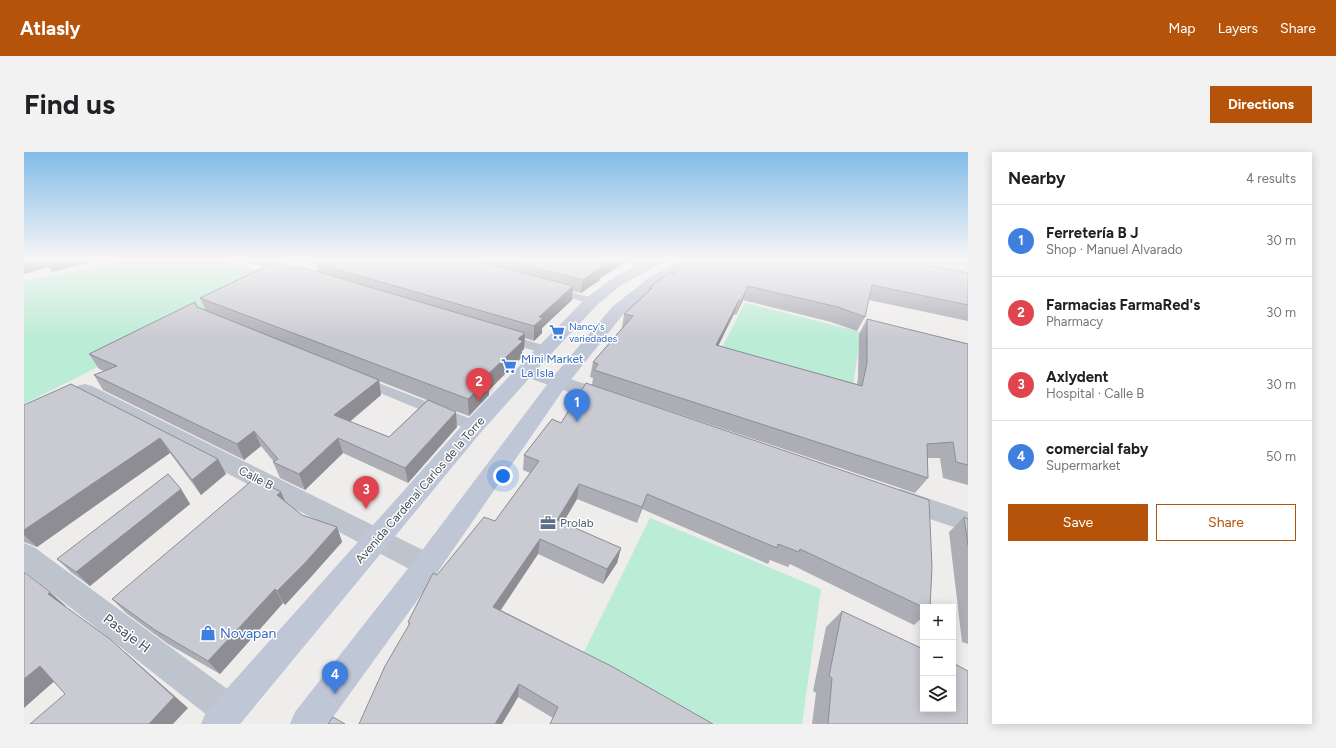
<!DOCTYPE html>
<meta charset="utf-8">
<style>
:root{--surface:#fff;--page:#f2f2f2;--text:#202124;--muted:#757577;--line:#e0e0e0;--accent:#b45309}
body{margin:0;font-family:Figtree,sans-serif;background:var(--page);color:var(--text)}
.controls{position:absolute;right:12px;bottom:12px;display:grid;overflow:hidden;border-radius:0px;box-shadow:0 2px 10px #0003}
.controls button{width:36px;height:36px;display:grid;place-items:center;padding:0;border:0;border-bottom:1px solid var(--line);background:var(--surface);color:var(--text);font:20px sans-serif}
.you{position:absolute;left:479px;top:324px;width:14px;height:14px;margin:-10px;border:3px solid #fff;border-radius:50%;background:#1a73e8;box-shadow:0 0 0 6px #1a73e833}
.badge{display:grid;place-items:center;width:26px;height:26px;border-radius:50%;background:var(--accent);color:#fff;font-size:13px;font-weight:700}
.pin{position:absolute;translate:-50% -33px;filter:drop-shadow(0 1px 2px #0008)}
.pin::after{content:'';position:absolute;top:21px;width:14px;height:12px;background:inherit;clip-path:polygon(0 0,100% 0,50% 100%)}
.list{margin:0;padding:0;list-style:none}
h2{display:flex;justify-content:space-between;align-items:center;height:52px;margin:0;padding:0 16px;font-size:17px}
h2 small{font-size:13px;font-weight:400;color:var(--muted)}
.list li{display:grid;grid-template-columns:26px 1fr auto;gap:12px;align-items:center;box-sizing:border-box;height:72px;padding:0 16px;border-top:1px solid var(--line)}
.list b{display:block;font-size:15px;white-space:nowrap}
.list p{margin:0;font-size:13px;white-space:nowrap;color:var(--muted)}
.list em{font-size:13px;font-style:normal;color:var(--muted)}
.actions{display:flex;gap:8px;padding:12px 16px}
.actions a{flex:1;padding:9px 0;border:1px solid var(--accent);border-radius:0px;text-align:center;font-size:14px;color:var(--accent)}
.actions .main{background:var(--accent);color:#fff}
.icon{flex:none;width:22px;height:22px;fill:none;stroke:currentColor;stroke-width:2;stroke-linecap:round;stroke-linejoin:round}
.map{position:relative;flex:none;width:944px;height:572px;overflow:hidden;border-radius:0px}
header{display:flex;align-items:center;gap:24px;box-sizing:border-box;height:56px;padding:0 20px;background:var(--accent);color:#fff}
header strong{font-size:19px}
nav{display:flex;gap:22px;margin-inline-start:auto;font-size:14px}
.intro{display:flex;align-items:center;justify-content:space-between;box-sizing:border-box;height:96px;padding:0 24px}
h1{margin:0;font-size:28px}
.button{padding:10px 18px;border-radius:0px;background:var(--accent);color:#fff;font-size:14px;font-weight:700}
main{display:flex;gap:24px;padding:0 24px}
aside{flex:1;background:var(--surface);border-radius:0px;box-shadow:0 2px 10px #0003}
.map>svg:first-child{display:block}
.green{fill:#bbecd5}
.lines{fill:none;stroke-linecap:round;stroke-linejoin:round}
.lane{fill:#bdc4ce;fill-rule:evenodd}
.street{fill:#bdc4ce;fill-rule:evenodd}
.secondary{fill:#bfc6d5;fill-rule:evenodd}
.wall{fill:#adaeb5;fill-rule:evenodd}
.shaded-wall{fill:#8d8d93}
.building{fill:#c9cad2;stroke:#8d8d93}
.labels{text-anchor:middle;stroke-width:3;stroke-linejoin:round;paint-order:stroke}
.far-shop-label{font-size:10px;fill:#366cbe;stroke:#fff;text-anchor:start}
.shop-label{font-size:12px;fill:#366cbe;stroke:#fff;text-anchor:start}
.street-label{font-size:12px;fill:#454d59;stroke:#fff}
.service-label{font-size:12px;fill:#4e5e75;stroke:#fff;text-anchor:start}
.near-street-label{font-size:14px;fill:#454d59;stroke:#fff}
.near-shop-label{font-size:14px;fill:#366cbe;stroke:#fff;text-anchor:start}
</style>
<header>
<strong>Atlasly</strong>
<nav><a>Map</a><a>Layers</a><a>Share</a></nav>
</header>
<div class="intro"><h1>Find us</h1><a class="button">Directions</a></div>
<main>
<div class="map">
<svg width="944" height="572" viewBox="0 0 944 572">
<rect width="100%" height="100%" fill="#efecec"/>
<!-- green -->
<path class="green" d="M 107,108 L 195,108 L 255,124 L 0,252 L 0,129 Z
M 888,108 L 944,108 L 944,133 L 888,121 Z
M 721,151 L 837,180 L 827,247 L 692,207 Z
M 626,366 L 797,437 L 778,572 L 678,572 L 557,506 Z"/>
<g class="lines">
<!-- lane -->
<path class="lane" d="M 220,108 L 235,108 L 268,116 L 269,118 L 264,121 L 222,110 Z
M 596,108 L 614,108 L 625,110 L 627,112 L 622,115 L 598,110 Z
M 529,135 L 572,147 L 573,149 L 568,152 L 525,140 L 524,138 L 525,136 Z
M 482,182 L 525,195 L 527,198 L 521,202 L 478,189 L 476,186 L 478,183 Z
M 337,224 L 455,270 L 457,274 L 455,278 L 450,279 L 445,278 L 332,231 L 330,228 L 332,225 Z"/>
<!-- street -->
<path class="street" d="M 503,213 L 592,242 L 595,247 L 592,252 L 585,254 L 496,223 L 493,219 L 496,215 Z
M 61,232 L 68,234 L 413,405 L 417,413 L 413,421 L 403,425 L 393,421 L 58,245 L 0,273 L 0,257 L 40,237 Z
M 877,337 L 944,360 L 944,380 L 868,354 L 865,347 L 868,340 Z
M 0,391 L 10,395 L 217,547 L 222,559 L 217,571 L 193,571 L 0,419 Z"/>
<!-- secondary -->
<path class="secondary" d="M 622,108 L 639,108 L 637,111 L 596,134 L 574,152 L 527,202 L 458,279 L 216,572 L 177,572 L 182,560 L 442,269 L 515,194 L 562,146 L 586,128 Z
M 657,108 L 674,108 L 672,111 L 635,132 L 601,160 L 542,234 L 413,421 L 304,572 L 266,572 L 271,560 L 393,405 L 528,226 L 589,154 L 625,126 Z"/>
</g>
<!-- wall -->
<path class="wall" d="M 304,108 L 600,108 L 599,112 L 576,126 L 576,128 L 557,141 L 549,139 L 548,148 L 518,176 L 518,181 L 510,189 L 501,186 L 500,197 L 498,199 L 498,205 L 465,238 L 465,243 L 445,264 L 420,255 L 433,275 L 384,331 L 319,301 L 281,338 L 256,326 L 249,310 L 250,310 L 237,294 L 220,308 L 79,238 L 70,223 L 80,219 L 75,217 L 65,202 L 173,155 L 182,159 L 176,146 L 273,117 L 294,120 L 291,111 ZM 355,229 L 403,248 L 365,285 L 326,270 L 357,243 Z
M 892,111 L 944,121 L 944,169 L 845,148 L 841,165 L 833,179 L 807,170 L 719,148 L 712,163 L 710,162 L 694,194 L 833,232 L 834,226 L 835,182 L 843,167 L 944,192 L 944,333 L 919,326 L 916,306 L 904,306 L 904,326 L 891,341 L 568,233 L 569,226 L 566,225 L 569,210 L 598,176 L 600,162 L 624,139 L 625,136 L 650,121 Z
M 47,232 L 202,322 L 177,343 L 146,301 L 13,395 L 0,390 L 0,253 Z
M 528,267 L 899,455 L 899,465 L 890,473 L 766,412 L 764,415 L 746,408 L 744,412 L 618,357 L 613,371 L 553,347 L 539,371 L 597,396 L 593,411 L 579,432 L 514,402 L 477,458 L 589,515 L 529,566 L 494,545 L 478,572 L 335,572 L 385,473 L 384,470 L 413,423 L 471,369 L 506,321 L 499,318 L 500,303 Z
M 157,337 L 166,352 L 66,434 L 48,421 L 33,407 Z
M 257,340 L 261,349 L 278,363 L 313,375 L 318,390 L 286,426 L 261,453 L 259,451 L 196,522 L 144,492 L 102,461 L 88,447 Z
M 940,365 L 944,367 L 944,492 L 938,490 L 925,380 Z
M 818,459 L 944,572 L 788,572 L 792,541 L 789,539 L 802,475 Z"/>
<!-- shaded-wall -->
<path class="shaded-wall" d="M 5,108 L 71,108 L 63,110 L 64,111 L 28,120 L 25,115 L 0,122 L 0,109 Z
M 586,108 L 600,108 L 599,112 L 576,126 L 576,128 L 557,141 L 559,128 L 576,114 Z
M 549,134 L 548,148 L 518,176 L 518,181 L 510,189 L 510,174 L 515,165 Z
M 724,134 L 719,148 L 712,163 L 717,149 Z
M 715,148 L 710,162 L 687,208 L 692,193 Z
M 501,181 L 500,197 L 498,199 L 498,205 L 465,238 L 465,243 L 445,264 L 444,247 L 461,225 L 494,187 Z
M 355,228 L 357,243 L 314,279 L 310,263 Z
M 432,260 L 433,275 L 384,331 L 381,316 Z
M 230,279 L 237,294 L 220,308 L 213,292 Z
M 136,286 L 146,301 L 13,395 L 0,383 L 0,378 Z
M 314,286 L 319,301 L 281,338 L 275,322 Z
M 194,307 L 202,322 L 177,343 L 168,328 Z
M 555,332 L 553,347 L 531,384 L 533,368 Z
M 157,337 L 166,352 L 66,434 L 52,420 Z
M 257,340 L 263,354 L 253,343 Z
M 623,342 L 618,357 L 613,371 L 618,355 Z
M 313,375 L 318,390 L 286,426 L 261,453 L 253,439 Z
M 516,387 L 514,402 L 469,469 L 469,455 Z
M 597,396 L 593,411 L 579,432 L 583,417 Z
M 251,437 L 259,451 L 196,522 L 184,509 Z
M 26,440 L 42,454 L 40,456 L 24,442 Z
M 101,500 L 164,556 L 149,572 L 125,572 Z
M 16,514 L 34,526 L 0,556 L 0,527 Z
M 495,532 L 494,545 L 478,572 L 471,572 Z"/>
<!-- building -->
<path class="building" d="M 304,108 L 450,108 L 549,134 L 515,165 L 519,166 L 510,174 L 291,111 Z
M 482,108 L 586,108 L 576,114 L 578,114 L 559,128 Z
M 670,108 L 892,108 L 892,111 L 944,121 L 944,153 L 848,133 L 841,165 L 814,155 L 724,134 L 717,149 L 715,148 L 692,193 L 838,234 L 843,211 L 843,167 L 944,192 L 944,313 L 932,310 L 929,290 L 903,292 L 904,326 L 570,218 L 574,212 L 569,210 L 609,164 L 600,162 L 628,136 L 625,136 L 646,120 L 650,121 Z
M 251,110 L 273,117 L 278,115 L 501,181 L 494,187 L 499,189 L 461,225 L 465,227 L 444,247 L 176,146 Z
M 171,150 L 173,155 L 355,228 L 310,263 L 365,285 L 404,248 L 432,260 L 381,316 L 314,286 L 275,322 L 249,310 L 254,307 L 230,279 L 213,292 L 70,223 L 93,214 L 65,202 Z
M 562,231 L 905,348 L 908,415 L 906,455 L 899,455 L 776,397 L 775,400 L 754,392 L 753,396 L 623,342 L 618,355 L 555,332 L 533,368 L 597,396 L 583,417 L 516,387 L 469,455 L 589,515 L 689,572 L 526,572 L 534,555 L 495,532 L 471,572 L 335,572 L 361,514 L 386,471 L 384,470 L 409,421 L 413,423 L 460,365 L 471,369 L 515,309 L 500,303 L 528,267 L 537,271 Z
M 47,232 L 194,307 L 168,328 L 136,286 L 0,378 L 0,253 Z
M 144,322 L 157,337 L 52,420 L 33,407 Z
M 231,326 L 257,340 L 253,343 L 278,363 L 313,375 L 280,412 L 253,439 L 251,437 L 184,509 L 131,478 L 88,447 Z
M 940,365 L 944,367 L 944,393 Z
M 0,420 L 26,440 L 24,442 L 86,487 L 150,545 L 125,572 L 6,572 L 41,542 L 16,514 L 0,527 Z
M 818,459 L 899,497 L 899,557 L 929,557 L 929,511 L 944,519 L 944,572 L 804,572 L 808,526 L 805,524 Z
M 309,565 L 321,572 L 304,572 Z"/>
<!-- sky -->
<linearGradient id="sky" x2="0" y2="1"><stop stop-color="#82bce8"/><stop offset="0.57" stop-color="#f8f6f6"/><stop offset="1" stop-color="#f8f6f6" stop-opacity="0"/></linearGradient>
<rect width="944" height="188" fill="url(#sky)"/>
<!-- icons -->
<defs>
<symbol id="supermarket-bare" viewBox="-9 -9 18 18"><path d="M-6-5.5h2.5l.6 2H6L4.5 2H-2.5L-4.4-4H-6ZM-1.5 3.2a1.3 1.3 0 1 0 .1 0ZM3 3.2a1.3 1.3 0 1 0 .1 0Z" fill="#3f7fe0" stroke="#fff" stroke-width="2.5" paint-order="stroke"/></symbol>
<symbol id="office-bare" viewBox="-9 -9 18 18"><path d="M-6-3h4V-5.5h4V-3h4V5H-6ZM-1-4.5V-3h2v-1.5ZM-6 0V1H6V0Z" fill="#5c6f8a" stroke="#fff" stroke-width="2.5" paint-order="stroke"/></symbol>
<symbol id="shop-bare" viewBox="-9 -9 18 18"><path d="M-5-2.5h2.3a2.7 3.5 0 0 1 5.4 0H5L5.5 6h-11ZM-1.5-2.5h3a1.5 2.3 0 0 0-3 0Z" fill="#3f7fe0" stroke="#fff" stroke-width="2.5" paint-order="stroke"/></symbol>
</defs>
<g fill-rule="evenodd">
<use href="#supermarket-bare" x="522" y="169" width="22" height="22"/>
<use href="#supermarket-bare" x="474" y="203" width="22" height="22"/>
<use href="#office-bare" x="513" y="360" width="22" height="22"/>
<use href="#shop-bare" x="173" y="470" width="22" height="22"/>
</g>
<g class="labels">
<!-- far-shop labels -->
<g class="far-shop-label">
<text x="545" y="178">Nancy's<tspan x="545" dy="12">variedades</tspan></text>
</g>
<!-- shop labels -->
<g class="shop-label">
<text x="497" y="211">Mini Market<tspan x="497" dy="14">La Isla</tspan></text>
</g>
<!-- street labels -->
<g class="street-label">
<text transform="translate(232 326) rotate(27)" y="4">Calle B</text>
<text transform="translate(396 338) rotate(-49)" y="4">Avenida Cardenal Carlos de la Torre</text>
</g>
<!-- service labels -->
<g class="service-label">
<text x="536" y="375">Prolab</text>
</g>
<!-- near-street labels -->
<g class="near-street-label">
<text transform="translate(103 481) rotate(37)" y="5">Pasaje H</text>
</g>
<!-- near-shop labels -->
<g class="near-shop-label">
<text x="196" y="486">Novapan</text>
</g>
</g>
</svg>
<div class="controls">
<button>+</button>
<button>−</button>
<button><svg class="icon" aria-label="layers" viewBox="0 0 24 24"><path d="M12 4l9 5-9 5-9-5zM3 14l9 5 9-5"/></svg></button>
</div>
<div class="you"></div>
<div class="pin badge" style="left:553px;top:270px;background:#3f7fe0">1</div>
<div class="pin badge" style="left:455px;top:249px;background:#e0444e">2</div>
<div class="pin badge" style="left:342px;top:357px;background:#e0444e">3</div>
<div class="pin badge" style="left:311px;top:542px;background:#3f7fe0">4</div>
</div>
<aside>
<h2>Nearby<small>4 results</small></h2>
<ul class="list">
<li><span class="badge" style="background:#3f7fe0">1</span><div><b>Ferretería B J</b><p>Shop · Manuel Alvarado</p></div><em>30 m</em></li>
<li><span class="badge" style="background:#e0444e">2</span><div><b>Farmacias FarmaRed's</b><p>Pharmacy</p></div><em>30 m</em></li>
<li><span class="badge" style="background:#e0444e">3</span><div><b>Axlydent</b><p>Hospital · Calle B</p></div><em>30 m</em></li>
<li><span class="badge" style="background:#3f7fe0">4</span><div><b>comercial faby</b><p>Supermarket</p></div><em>50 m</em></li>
</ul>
<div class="actions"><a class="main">Save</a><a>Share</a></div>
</aside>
</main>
